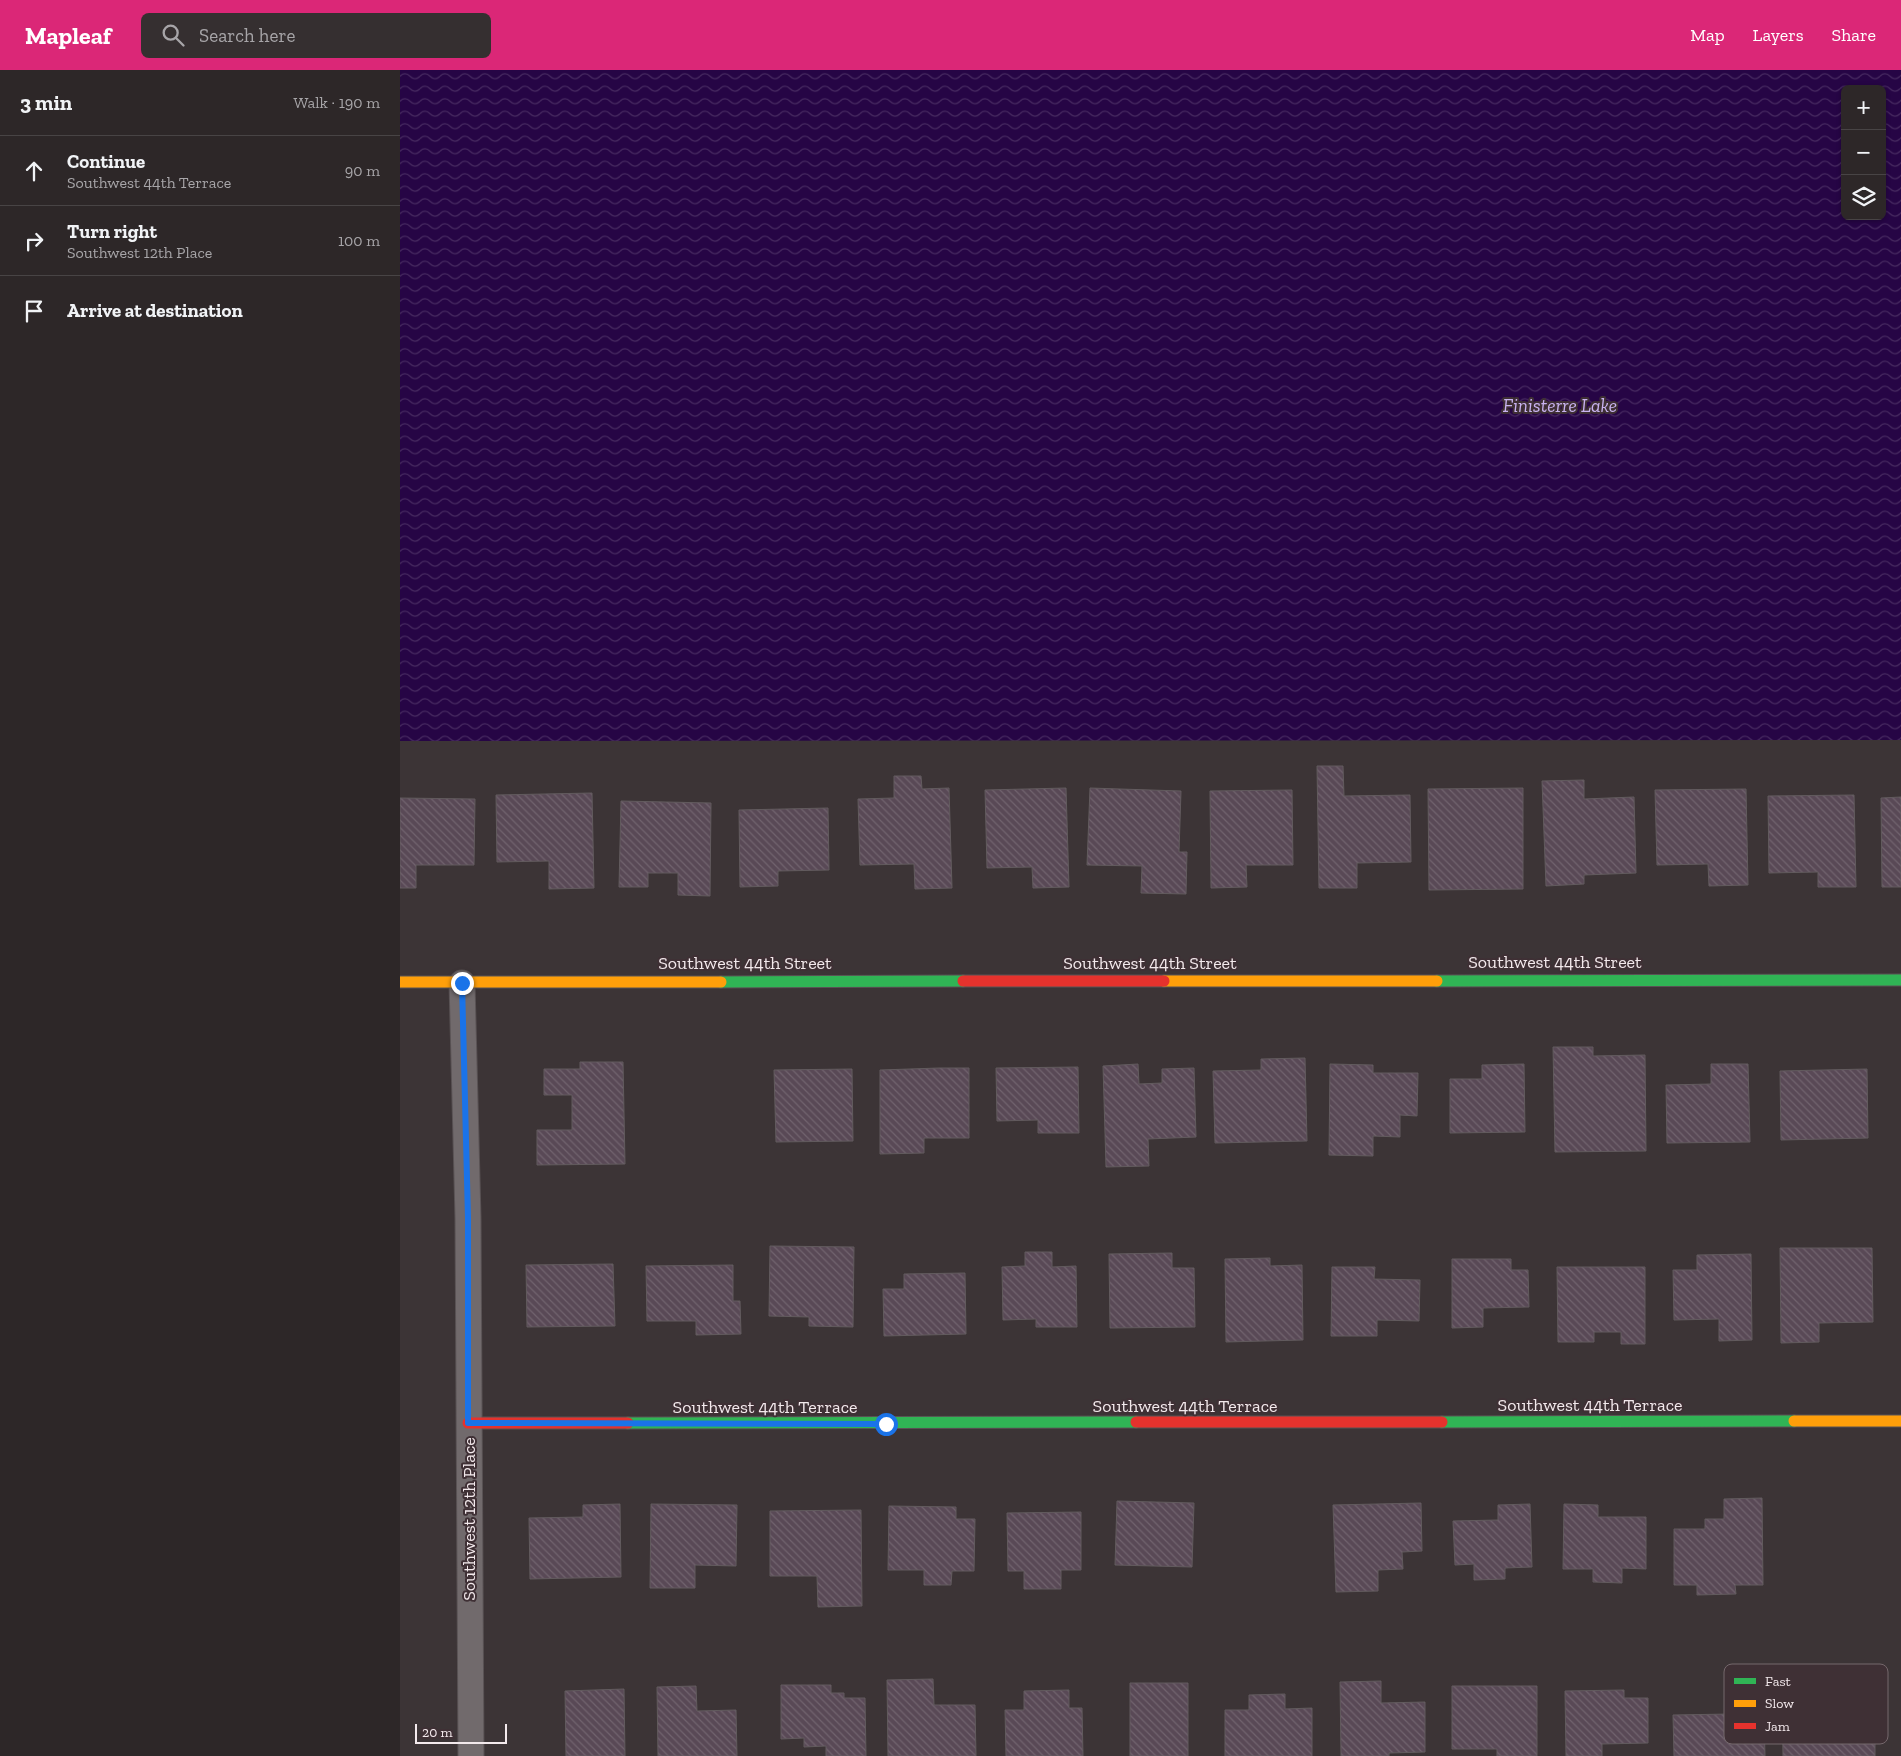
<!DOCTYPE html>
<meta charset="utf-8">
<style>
:root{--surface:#2d2728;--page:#352f30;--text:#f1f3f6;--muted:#a7a5a8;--line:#484445;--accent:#db2777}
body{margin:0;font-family:"Zilla Slab",serif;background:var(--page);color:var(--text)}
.controls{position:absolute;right:15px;top:15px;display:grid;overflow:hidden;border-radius:8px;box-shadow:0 1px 4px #0004}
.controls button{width:45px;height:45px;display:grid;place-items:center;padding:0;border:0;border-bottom:1px solid var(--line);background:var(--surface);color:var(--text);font:25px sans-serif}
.scale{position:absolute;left:15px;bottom:12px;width:92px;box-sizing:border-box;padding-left:5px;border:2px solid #f3e9ec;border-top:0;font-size:14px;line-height:18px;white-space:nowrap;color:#f3e9ec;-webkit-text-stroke:4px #3f3035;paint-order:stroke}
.stop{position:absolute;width:15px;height:15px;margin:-11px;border:4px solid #1a73e8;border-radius:50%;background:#fff}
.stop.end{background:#1a73e8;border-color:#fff;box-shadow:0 1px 5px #0008}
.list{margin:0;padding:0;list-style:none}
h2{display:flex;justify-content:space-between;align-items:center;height:65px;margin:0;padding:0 20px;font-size:21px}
h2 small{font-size:16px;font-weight:400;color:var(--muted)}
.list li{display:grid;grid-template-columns:32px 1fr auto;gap:15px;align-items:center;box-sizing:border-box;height:70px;padding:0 20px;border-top:1px solid var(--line)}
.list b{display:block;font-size:19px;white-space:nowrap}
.list p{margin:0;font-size:16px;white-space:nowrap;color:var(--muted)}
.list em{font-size:16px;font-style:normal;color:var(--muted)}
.icon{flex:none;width:28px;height:28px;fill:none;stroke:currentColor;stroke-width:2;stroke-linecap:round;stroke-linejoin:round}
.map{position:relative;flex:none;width:1501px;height:1686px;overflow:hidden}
header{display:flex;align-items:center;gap:30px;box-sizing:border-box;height:70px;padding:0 25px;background:var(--accent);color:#fff}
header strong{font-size:24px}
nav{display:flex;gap:28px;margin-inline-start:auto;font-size:18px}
.search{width:350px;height:45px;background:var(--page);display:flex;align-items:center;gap:12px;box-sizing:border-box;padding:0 18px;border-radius:8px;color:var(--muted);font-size:19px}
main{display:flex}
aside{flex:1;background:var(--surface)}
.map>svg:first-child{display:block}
.water{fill:url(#water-waves);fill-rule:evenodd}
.building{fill:url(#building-back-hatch);stroke:#625b5e}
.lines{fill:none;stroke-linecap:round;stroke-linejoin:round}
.street-casing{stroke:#595254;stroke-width:27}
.fast-casing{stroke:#595254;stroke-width:13}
.slow-casing{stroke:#595254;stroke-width:13}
.jam-casing{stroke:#595254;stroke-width:13}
.street{stroke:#716a6c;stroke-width:25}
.fast{stroke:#30b455;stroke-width:11}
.slow{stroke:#ff9f0a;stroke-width:11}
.jam{stroke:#e5322d;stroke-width:11}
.route{stroke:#1a73e8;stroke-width:6}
.labels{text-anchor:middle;stroke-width:4;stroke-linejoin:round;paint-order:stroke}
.street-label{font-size:18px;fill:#f3e9ec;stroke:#3f3035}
.water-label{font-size:19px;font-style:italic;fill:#c9b3f1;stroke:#3f3035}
.key{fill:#3f3035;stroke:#75686c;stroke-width:1}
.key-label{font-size:14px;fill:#f3e9ec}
</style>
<header>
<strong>Mapleaf</strong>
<div class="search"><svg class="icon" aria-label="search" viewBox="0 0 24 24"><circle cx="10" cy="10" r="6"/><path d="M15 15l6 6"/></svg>Search here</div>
<nav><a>Map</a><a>Layers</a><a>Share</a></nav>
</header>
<main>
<aside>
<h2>3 min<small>Walk · 190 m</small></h2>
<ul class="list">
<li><svg class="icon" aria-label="ahead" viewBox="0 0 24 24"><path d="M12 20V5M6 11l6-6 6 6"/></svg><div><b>Continue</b><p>Southwest 44th Terrace</p></div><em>90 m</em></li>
<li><svg class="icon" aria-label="right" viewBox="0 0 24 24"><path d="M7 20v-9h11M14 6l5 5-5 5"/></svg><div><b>Turn right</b><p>Southwest 12th Place</p></div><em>100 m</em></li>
<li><svg class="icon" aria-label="arrive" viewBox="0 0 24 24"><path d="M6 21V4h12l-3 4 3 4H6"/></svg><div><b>Arrive at destination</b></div></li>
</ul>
</aside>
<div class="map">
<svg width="1501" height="1686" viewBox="0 0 1501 1686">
<defs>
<pattern id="water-waves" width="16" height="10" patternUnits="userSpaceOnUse" patternTransform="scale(1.25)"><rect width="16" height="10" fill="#260545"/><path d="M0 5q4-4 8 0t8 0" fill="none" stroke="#462960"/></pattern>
<pattern id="building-back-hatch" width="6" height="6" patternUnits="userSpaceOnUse" patternTransform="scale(1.25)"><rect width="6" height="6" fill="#594956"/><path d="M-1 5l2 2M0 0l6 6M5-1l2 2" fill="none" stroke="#71636e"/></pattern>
</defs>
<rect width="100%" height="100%" fill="#3c3436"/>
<!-- water -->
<path class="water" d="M 0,0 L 1501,0 L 1501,670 L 0,671 ZM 1445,19 L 1482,19 L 1482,146 L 1445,146 Z"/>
<!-- building -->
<path class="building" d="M 917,696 L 943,696 L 944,726 L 1010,725 L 1011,792 L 957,793 L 957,818 L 919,818 Z
M 494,706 L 521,706 L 522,719 L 549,718 L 552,818 L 515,819 L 514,794 L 460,795 L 458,729 L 494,728 Z
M 1184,710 L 1184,729 L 1234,727 L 1236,803 L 1184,805 L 1184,814 L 1146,816 L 1142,711 Z
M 666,718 L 669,817 L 633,818 L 632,797 L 587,798 L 585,720 Z
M 690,718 L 781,721 L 779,782 L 787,782 L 786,824 L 741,823 L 742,796 L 687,795 Z
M 1123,718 L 1123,819 L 1029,820 L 1028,719 Z
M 1346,719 L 1348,815 L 1309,816 L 1308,794 L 1257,795 L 1255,720 Z
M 892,720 L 893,795 L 846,795 L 847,817 L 811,818 L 810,721 Z
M 192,723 L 194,818 L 149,819 L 149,791 L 97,792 L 96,725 Z
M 1454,725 L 1456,817 L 1418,817 L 1418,802 L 1369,803 L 1368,726 Z
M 1501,727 L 1501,817 L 1482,817 L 1481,728 Z
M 0,728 L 75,729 L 74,795 L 16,795 L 16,818 L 0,818 Z
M 221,731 L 311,733 L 310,826 L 278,825 L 278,803 L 248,803 L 248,817 L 219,817 Z
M 428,738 L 429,800 L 378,801 L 378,816 L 340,817 L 339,740 Z
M 1153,977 L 1193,977 L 1193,986 L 1245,985 L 1246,1081 L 1155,1082 Z
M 905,988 L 907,1071 L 815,1073 L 813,1001 L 861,1000 L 861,989 Z
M 180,992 L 223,992 L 225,1094 L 137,1095 L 137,1060 L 172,1060 L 172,1025 L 144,1025 L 144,999 L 180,999 Z
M 738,994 L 739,1014 L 762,1013 L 762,999 L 794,998 L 796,1067 L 748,1069 L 749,1096 L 706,1097 L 703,996 Z
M 930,994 L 973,995 L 973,1003 L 1018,1003 L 1017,1046 L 1000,1045 L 1000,1067 L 973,1066 L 973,1086 L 929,1085 Z
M 1124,994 L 1125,1062 L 1050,1063 L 1050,1009 L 1082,1009 L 1082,995 Z
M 1311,994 L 1348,994 L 1350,1072 L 1267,1073 L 1266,1015 L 1311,1014 Z
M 678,997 L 679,1063 L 638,1063 L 638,1050 L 597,1051 L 596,998 Z
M 539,998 L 569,998 L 569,1068 L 524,1068 L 524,1083 L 480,1084 L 480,1000 Z
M 452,999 L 453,1071 L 376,1072 L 374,1000 Z
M 1467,999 L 1468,1068 L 1381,1070 L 1380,1001 Z
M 370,1176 L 454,1177 L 453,1257 L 409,1256 L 409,1247 L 369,1246 Z
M 1380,1178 L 1472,1178 L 1473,1252 L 1419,1253 L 1419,1272 L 1381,1273 Z
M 625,1182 L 652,1182 L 652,1197 L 676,1196 L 677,1257 L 636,1257 L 636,1249 L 603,1250 L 602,1197 L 625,1196 Z
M 772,1183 L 772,1198 L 794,1198 L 795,1257 L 710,1258 L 709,1184 Z
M 1351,1184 L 1352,1270 L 1319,1271 L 1319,1249 L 1274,1250 L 1273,1200 L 1297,1200 L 1297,1185 Z
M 870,1188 L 870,1196 L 902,1195 L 903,1270 L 826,1272 L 825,1189 Z
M 1052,1189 L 1111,1189 L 1111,1200 L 1128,1200 L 1129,1237 L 1083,1238 L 1083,1257 L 1052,1258 Z
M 213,1194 L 215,1256 L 127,1257 L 126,1195 Z
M 333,1195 L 333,1231 L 340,1231 L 341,1264 L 296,1265 L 296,1251 L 247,1251 L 246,1196 Z
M 932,1197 L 975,1197 L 974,1209 L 1020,1210 L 1019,1251 L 977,1250 L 977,1266 L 931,1266 Z
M 1157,1197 L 1245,1197 L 1245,1274 L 1221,1274 L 1221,1262 L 1194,1262 L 1194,1272 L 1158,1272 Z
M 565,1203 L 566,1264 L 484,1266 L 483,1219 L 504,1219 L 504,1204 Z
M 1362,1428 L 1363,1515 L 1335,1515 L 1336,1524 L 1297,1525 L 1297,1515 L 1274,1515 L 1274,1459 L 1305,1459 L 1305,1449 L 1324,1449 L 1324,1429 Z
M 717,1431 L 794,1433 L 792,1497 L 715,1495 Z
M 1021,1433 L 1022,1481 L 1002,1482 L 1003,1499 L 978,1500 L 978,1521 L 936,1522 L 933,1435 Z
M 220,1434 L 221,1507 L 130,1509 L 129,1448 L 183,1447 L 183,1435 Z
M 251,1434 L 337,1435 L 336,1496 L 295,1495 L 295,1518 L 250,1518 Z
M 1130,1434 L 1132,1497 L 1105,1498 L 1105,1509 L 1074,1510 L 1074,1494 L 1055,1495 L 1053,1451 L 1098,1450 L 1098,1435 Z
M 1164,1434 L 1198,1435 L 1198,1447 L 1246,1447 L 1246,1499 L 1222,1498 L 1222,1513 L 1193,1512 L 1193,1499 L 1163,1499 Z
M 489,1436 L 556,1437 L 556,1449 L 575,1449 L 574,1501 L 552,1501 L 551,1515 L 524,1515 L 524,1500 L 488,1500 Z
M 461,1440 L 462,1536 L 418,1537 L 417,1506 L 370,1506 L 370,1441 Z
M 681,1442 L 681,1500 L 661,1500 L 661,1519 L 624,1519 L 624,1501 L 608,1501 L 607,1443 Z
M 533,1609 L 534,1635 L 575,1635 L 576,1686 L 488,1686 L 487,1610 Z
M 981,1611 L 981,1633 L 1025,1632 L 1025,1682 L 989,1683 L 989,1686 L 941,1686 L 940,1612 Z
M 730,1613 L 788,1613 L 788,1686 L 730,1686 Z
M 381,1615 L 431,1615 L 431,1623 L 444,1623 L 444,1628 L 465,1628 L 466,1686 L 426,1686 L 426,1676 L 404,1677 L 404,1668 L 381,1669 Z
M 296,1616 L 297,1641 L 336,1640 L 337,1686 L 258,1686 L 257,1617 Z
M 1052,1616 L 1137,1616 L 1137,1686 L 1097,1686 L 1097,1679 L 1052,1679 Z
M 224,1619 L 225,1686 L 166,1686 L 165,1621 Z
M 669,1620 L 669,1638 L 682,1638 L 683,1686 L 606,1686 L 605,1640 L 624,1640 L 624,1621 Z
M 1224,1620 L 1224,1628 L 1248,1628 L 1248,1673 L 1202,1674 L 1202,1686 L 1166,1686 L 1165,1621 Z
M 1475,1622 L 1475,1686 L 1383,1686 L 1382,1623 Z
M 885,1624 L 885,1639 L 912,1638 L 912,1686 L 825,1686 L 825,1640 L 849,1640 L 849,1625 Z
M 1330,1644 L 1330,1647 L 1364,1647 L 1365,1686 L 1274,1686 L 1273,1645 Z"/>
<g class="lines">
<defs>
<path id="street" d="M 62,913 L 68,1148 L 71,1686"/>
<path id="fast" d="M 1037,911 L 1501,910
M 321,912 L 563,911
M 1042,1352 L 1394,1351
M 228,1353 L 736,1352"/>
<path id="slow" d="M 764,911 L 1037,911
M 0,912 L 321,912
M 1394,1351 L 1501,1351"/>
<path id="jam" d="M 563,911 L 764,911
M 736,1352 L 1042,1352
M 68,1353 L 228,1353"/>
</defs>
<!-- street casing -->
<use href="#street" class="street-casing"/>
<!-- fast casing -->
<use href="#fast" class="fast-casing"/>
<!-- slow casing -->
<use href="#slow" class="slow-casing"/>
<!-- jam casing -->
<use href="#jam" class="jam-casing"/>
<!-- street -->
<use href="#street" class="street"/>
<!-- fast -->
<use href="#fast" class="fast"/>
<!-- slow -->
<use href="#slow" class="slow"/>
<!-- jam -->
<use href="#jam" class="jam"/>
</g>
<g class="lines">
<!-- route -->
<path class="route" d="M 62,913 L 68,1148 L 68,1353 L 486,1354"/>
</g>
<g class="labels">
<!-- street labels -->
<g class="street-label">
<text x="1155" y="898">Southwest 44th Street</text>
<text x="345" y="899">Southwest 44th Street</text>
<text x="750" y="899">Southwest 44th Street</text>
<text x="1190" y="1341">Southwest 44th Terrace</text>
<text x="785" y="1342">Southwest 44th Terrace</text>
<text x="365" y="1343">Southwest 44th Terrace</text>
<text transform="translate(69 1449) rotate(-90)" y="6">Southwest 12th Place</text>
</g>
<!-- water labels -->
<g class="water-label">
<text x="1160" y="342">Finisterre Lake</text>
</g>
</g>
<!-- legend -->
<rect x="1324" y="1594" width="164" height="80" rx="8" class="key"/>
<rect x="1334" y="1608" width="22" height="6" fill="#30b455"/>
<rect x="1334" y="1630" width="22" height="7" fill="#ff9f0a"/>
<rect x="1334" y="1653" width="22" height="6" fill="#e5322d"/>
<g class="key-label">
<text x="1365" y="1616">Fast</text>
<text x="1365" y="1638">Slow</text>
<text x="1365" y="1661">Jam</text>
</g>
</svg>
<div class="controls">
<button>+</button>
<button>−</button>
<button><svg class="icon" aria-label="layers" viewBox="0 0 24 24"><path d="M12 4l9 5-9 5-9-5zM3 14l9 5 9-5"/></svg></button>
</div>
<div class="scale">20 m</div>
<div class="stop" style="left:486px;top:1354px"></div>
<div class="stop end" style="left:62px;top:913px"></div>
</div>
</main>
